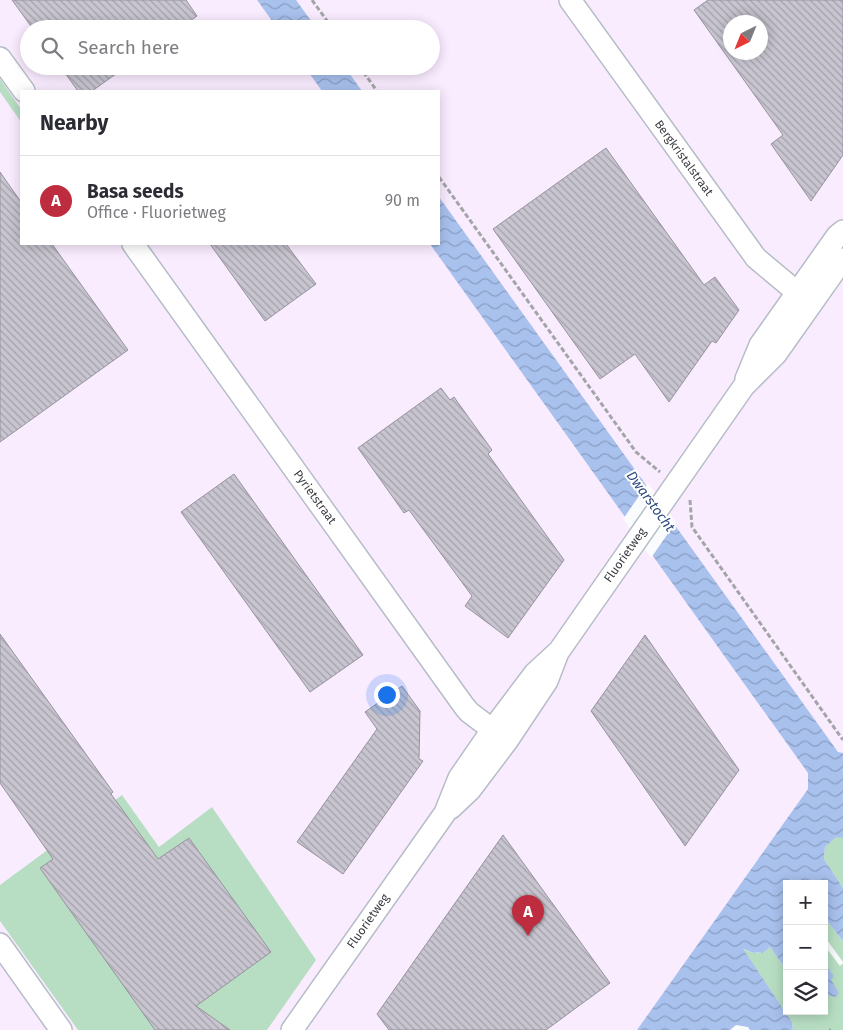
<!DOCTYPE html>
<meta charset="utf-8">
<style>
:root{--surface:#fff;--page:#f7f7f7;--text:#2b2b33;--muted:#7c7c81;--line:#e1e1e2;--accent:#bd2d3f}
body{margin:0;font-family:"Fira Sans",sans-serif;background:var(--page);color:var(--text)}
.controls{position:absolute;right:15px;bottom:15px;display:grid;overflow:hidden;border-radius:0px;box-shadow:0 2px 12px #0003}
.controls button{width:45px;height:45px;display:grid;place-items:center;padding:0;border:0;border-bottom:1px solid var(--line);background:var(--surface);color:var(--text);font:25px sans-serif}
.compass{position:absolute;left:723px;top:15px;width:45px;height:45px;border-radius:50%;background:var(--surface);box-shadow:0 2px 12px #0003;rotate:223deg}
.you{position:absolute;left:386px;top:694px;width:18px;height:18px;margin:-12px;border:4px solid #fff;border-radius:50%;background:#1a73e8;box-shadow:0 0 0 8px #1a73e833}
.badge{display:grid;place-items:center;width:32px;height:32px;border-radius:50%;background:var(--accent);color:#fff;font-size:16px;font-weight:700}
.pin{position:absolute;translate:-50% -41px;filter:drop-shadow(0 1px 2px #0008)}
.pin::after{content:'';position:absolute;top:26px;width:18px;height:15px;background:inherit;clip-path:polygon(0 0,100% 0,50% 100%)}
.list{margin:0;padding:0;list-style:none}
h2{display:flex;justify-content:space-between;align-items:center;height:65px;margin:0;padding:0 20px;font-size:21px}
h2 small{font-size:16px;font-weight:400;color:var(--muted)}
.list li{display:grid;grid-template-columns:32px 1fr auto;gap:15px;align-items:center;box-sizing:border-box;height:90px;padding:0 20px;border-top:1px solid var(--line)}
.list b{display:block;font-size:19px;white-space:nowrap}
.list p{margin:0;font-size:16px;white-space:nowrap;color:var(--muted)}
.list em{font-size:16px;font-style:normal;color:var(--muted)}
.icon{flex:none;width:28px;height:28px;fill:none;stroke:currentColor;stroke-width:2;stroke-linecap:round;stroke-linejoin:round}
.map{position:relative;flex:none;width:843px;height:1030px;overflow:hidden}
.search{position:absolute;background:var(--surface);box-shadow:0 2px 12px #0003;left:20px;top:20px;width:420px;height:55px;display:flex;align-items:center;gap:12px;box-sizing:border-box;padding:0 18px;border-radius:28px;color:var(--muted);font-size:19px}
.panel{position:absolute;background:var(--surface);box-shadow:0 2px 12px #0003;left:20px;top:90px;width:420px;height:155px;border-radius:0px}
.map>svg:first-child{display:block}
.industrial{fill:#faecff;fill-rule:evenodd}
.green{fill:#b7dec3}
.water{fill:url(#water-waves)}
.pier{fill:#fafbfd}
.building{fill:url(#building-back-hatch);stroke:#96939d;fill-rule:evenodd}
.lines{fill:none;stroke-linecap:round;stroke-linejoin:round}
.minor-casing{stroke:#b6bdc7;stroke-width:24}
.path{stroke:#a3a5a8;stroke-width:3;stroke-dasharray:5 2.5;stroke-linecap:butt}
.minor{stroke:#fff;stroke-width:21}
.labels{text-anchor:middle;stroke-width:4;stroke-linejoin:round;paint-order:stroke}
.street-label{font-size:12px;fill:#3a3d41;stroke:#fff}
.water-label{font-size:14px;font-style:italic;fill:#29467d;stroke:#fff}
</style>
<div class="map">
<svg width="843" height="1030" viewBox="0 0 843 1030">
<defs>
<pattern id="water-waves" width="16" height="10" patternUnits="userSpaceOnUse" patternTransform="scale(1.25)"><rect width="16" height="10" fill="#a8c1ed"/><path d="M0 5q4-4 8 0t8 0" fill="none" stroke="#8a9ec2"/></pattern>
<pattern id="building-back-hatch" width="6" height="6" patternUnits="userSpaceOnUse" patternTransform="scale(1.25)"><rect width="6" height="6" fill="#c8c5d0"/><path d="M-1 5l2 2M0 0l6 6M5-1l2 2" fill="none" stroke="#a3a1aa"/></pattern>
</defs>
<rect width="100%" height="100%" fill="#fafbfd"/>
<!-- industrial -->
<path class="industrial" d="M 0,0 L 843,0 L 843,774 L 661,1030 L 0,1030 ZM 730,22 L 760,22 L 760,52 L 730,52 ZM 29,29 L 431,29 L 431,66 L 29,66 ZM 21,91 L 439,91 L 439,244 L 21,244 Z"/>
<!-- green -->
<path class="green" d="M 0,79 L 21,109 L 21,122 L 0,92 Z
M 122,795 L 159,847 L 212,807 L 316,960 L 267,1030 L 78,1030 L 0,921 L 0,885 Z
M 836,836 L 843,838 L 843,888 L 824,859 L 825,847 Z
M 824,917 L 843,941 L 843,962 L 824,936 Z
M 824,945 L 840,966 L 843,963 L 843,1030 L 793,1030 L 792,1022 L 742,949 L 754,953 L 760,952 L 762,954 L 770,947 L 787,971 L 787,1011 L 824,1011 L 824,997 L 827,995 L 831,979 L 834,976 L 824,962 Z"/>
<!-- water -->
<path class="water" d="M 257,0 L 296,0 L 317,29 L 278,29 Z
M 304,66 L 344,66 L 362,91 L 322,91 Z
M 439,197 L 838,752 L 843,753 L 843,838 L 836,837 L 825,847 L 824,859 L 843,888 L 843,941 L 824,917 L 824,884 L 787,884 L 787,971 L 770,947 L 762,954 L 760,952 L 754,953 L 743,949 L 792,1022 L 793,1030 L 750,1030 L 748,1027 L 736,1025 L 730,1030 L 637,1030 L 808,789 L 808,773 L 430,244 L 439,244 Z
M 824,962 L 834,976 L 831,980 L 839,993 L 835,997 L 827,995 L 824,997 Z"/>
<!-- pier -->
<path class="pier" d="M 648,483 L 676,522 L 651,558 L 623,519 Z"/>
<!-- building -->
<path class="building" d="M 12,0 L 186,0 L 197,16 L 179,29 L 33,29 Z
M 708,0 L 843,0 L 843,155 L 811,201 L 771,144 L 783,135 L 694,10 ZM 730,22 L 760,22 L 760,52 L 730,52 Z
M 60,66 L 127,66 L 92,91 L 78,91 Z
M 606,148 L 704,285 L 715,277 L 739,310 L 716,343 L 712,341 L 669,402 L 635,354 L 600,379 L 493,229 Z
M 0,172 L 21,202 L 21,244 L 52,244 L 128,350 L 0,442 Z
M 210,244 L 286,244 L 316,284 L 265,321 Z
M 441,388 L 450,400 L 454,397 L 492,450 L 488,454 L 564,560 L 508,638 L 465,606 L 472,596 L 409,510 L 404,513 L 358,448 Z
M 234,474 L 363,655 L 310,692 L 181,512 Z
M 0,634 L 113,792 L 111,794 L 158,859 L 189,838 L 271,952 L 196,1006 L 230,1030 L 155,1030 L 40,868 L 53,859 L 0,783 Z
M 645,635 L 739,770 L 685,846 L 591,711 Z
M 402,686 L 420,711 L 419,759 L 423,761 L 343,874 L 297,842 L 377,729 L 365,712 Z
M 503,835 L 610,983 L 546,1030 L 389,1030 L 377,1014 Z"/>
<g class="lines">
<defs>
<path id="minor" d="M 570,0 L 756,258 L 811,304
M 0,58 L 24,91
M 133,244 L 464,706 L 469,712 L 507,741
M 746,379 L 760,345 L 837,236 L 843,231
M 451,808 L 470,790 L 507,741 L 547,681 L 557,655
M 0,944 L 61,1030
M 292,1030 L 445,813 L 459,778 L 492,730 L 535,673 L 559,651 L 744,386 L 776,354 L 843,259"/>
</defs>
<!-- minor casing -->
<use href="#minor" class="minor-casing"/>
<!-- path -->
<path class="path" d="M 312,0 L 333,29
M 359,66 L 377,91
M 439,177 L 636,452 L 660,472
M 690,500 L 692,527 L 843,740
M 829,1030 L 831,1030"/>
<!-- minor -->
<use href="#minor" class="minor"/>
</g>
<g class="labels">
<!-- street labels -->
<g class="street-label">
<text transform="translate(684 158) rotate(54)" y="4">Bergkristalstraat</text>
<text transform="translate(315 497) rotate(54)" y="4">Pyrietstraat</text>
<text transform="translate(625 555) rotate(-55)" y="4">Fluorietweg</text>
<text transform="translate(368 921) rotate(-55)" y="4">Fluorietweg</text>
</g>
<!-- water labels -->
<g class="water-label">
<text transform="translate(651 501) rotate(54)" y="5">Dwarstocht</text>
</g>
</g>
</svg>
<div class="controls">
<button>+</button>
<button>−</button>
<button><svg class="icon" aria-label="layers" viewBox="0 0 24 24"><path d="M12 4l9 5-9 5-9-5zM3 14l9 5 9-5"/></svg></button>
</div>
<svg class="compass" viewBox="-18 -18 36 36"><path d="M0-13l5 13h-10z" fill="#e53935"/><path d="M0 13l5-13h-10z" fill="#7c7c81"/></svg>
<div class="you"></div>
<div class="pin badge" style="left:528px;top:936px">A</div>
<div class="search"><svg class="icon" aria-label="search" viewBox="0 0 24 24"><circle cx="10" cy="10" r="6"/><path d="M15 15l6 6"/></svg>Search here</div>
<section class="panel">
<h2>Nearby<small></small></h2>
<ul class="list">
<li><span class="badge">A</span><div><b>Basa seeds</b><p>Office · Fluorietweg</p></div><em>90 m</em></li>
</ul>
</section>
</div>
